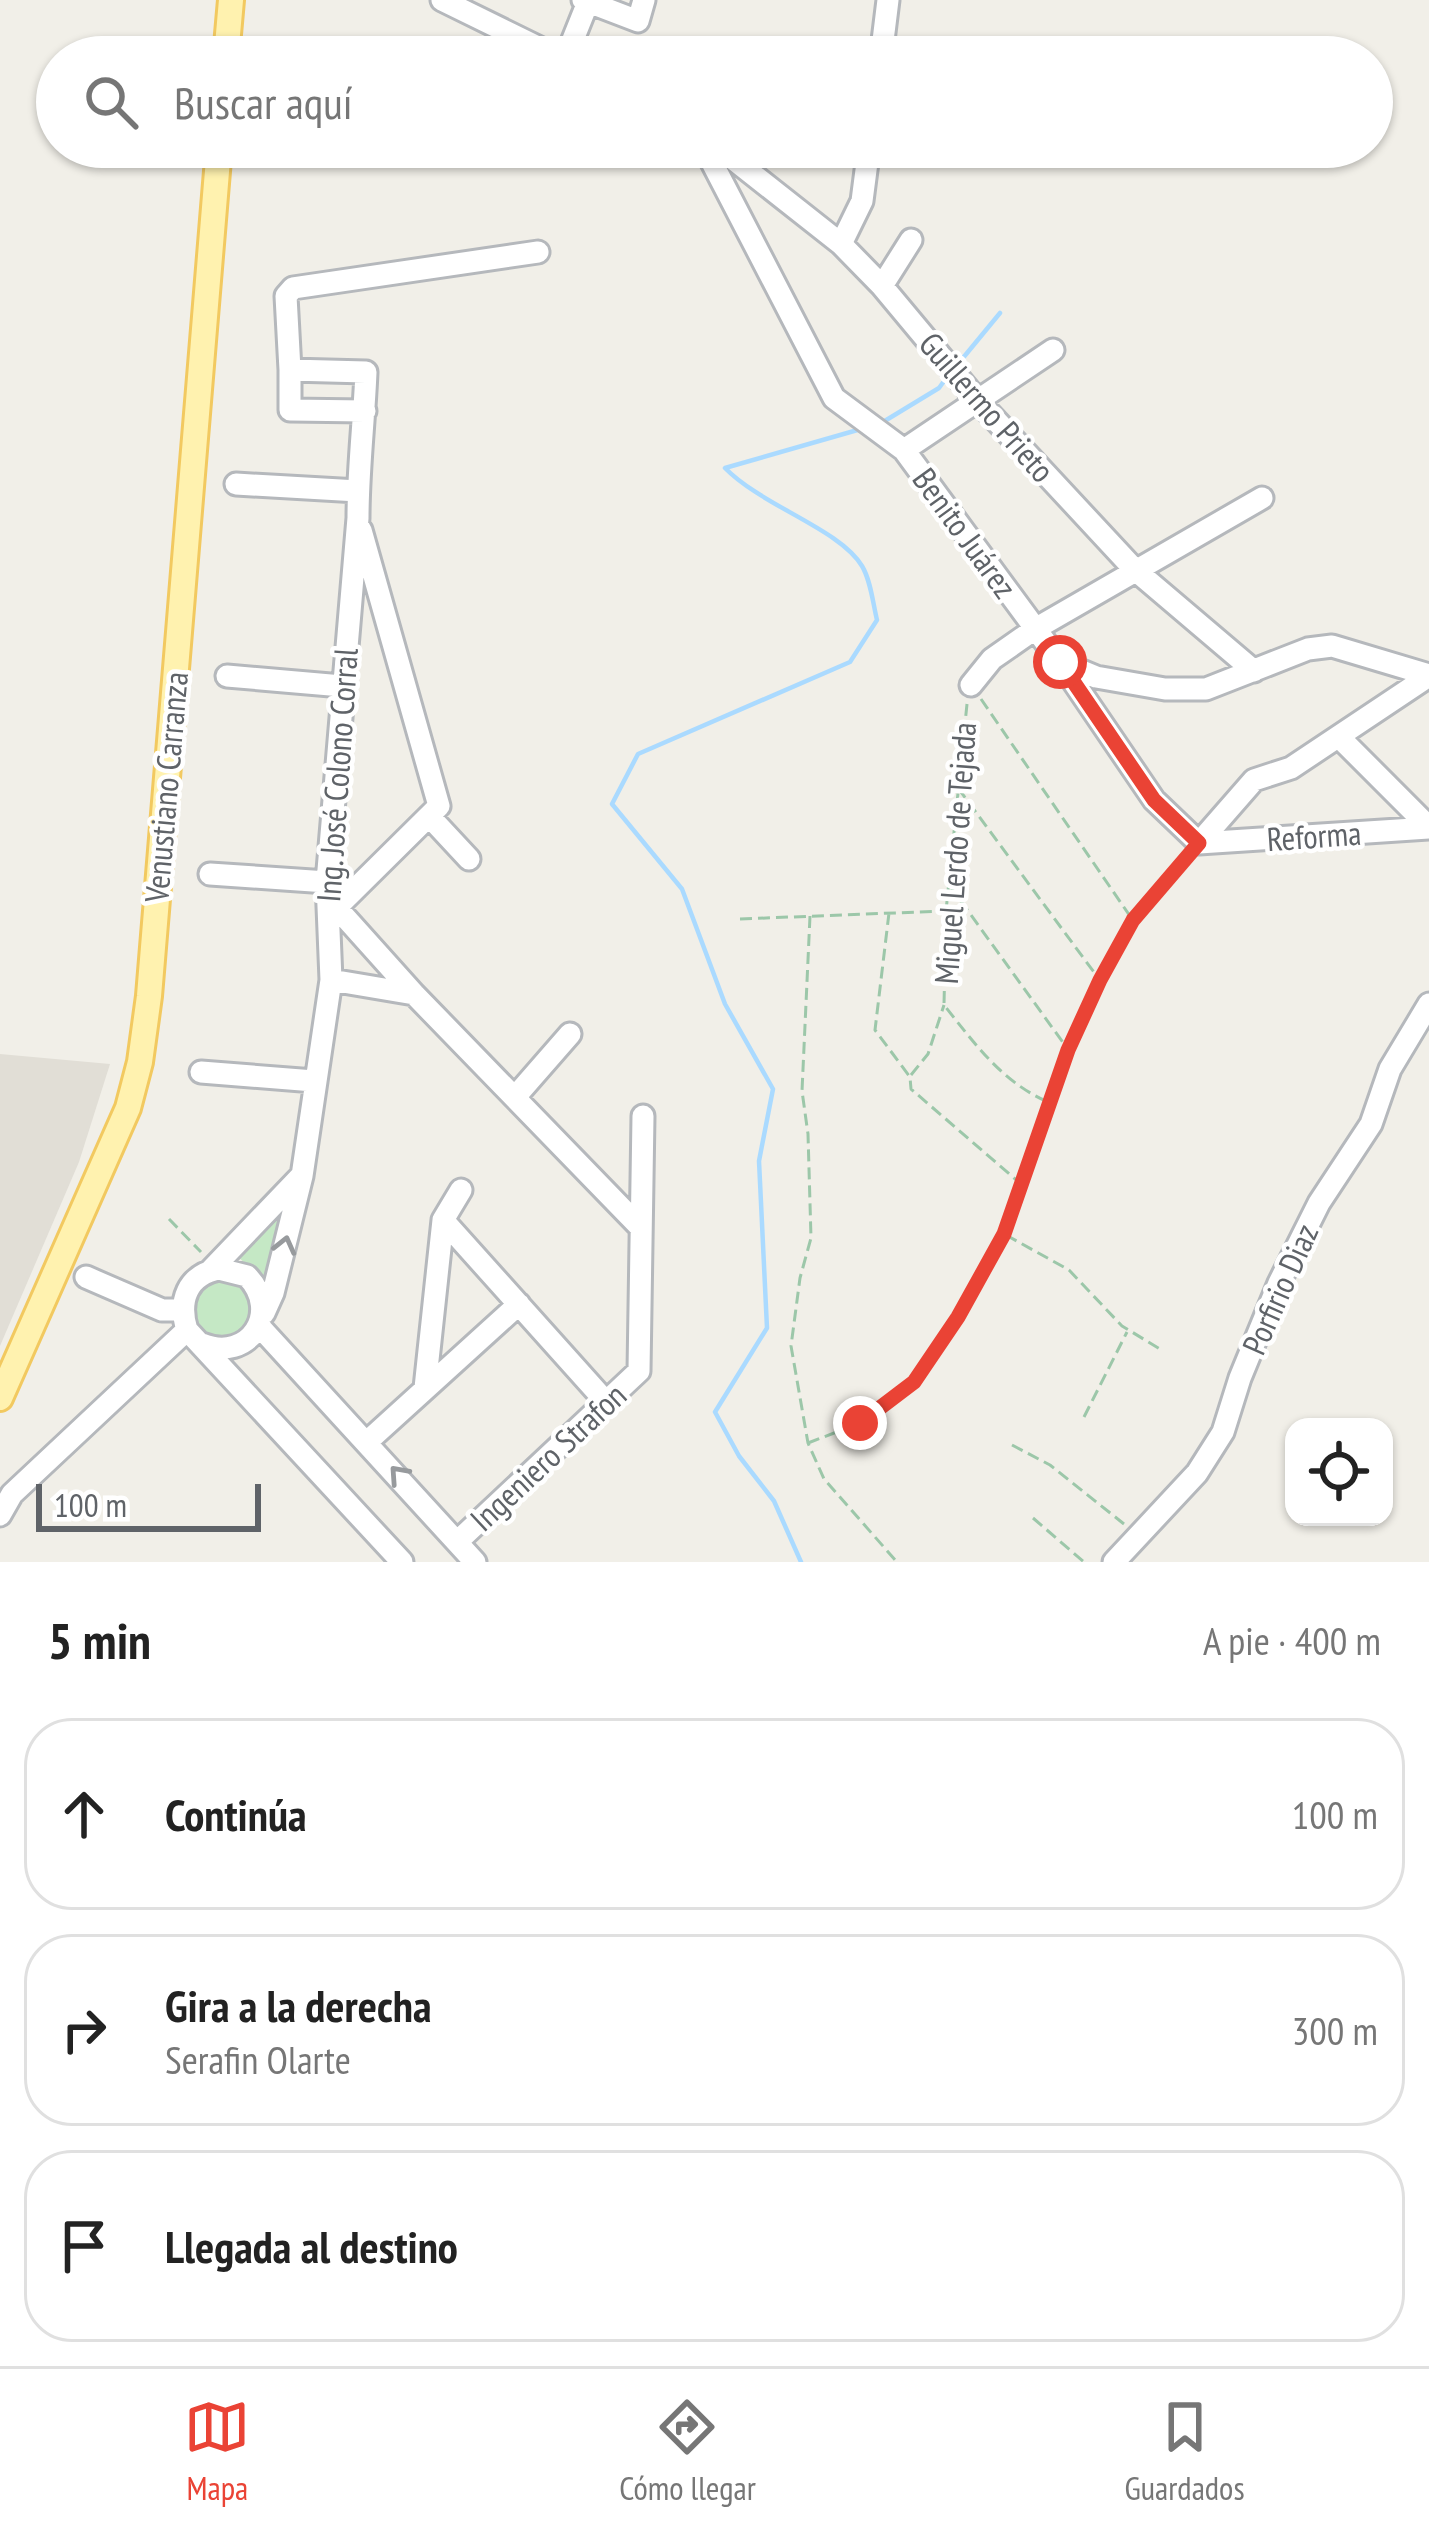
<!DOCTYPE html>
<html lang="es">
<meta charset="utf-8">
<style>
:root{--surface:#fff;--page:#f2f2f2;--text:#222;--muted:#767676;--line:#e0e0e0;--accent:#ea4335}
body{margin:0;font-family:"PT Sans Narrow",sans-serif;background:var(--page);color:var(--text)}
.controls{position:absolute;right:36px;bottom:36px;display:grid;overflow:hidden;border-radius:24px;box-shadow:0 3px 9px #0004}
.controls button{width:108px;height:108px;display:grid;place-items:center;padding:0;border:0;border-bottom:3px solid var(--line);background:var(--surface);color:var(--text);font:60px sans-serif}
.scale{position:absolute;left:36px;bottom:30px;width:225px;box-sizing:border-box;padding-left:12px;border:6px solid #5f6368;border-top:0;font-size:33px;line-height:42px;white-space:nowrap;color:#5f6368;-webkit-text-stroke:9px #fff;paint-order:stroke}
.stop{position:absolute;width:36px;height:36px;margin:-27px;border:9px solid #ea4335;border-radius:50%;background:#fff}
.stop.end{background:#ea4335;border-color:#fff;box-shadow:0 3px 12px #0008}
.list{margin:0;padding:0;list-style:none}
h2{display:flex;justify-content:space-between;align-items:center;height:156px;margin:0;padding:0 48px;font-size:51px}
h2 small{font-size:39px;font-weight:400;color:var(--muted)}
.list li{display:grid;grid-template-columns:78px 1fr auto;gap:36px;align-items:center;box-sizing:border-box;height:192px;margin:0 24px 24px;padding:0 24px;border:3px solid var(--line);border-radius:48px}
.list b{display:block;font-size:45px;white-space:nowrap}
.list p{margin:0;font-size:39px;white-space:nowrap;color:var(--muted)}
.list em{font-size:39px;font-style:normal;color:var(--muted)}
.icon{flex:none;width:66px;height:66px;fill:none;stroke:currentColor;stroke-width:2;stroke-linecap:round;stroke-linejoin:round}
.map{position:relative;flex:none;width:1429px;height:1562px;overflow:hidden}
.search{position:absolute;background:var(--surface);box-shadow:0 3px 9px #0004;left:36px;right:36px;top:36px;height:132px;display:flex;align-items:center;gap:30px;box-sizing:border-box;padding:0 42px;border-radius:66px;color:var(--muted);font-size:45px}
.sheet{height:804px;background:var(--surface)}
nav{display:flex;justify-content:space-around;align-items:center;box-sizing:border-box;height:168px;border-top:3px solid var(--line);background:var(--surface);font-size:33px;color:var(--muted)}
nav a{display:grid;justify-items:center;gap:6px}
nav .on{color:var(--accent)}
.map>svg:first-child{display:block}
.education{fill:#e1ded6}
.green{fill:#c5e8c5}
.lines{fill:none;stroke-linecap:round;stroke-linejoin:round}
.stream{stroke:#aadaff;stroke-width:4.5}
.minor-casing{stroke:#b5b8bc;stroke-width:27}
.major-casing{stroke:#f2c960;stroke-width:30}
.path{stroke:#9cc7a9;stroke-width:3;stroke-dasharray:12 6;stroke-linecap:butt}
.minor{stroke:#fff;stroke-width:21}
.major{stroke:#fff2af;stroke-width:24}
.oneway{stroke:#979a9d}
.route{stroke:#ea4335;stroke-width:15}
.labels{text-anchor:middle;stroke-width:9;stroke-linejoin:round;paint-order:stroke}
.street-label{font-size:33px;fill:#5f6368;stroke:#fff}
</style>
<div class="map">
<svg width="1429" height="1562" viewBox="0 0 1429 1562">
<rect width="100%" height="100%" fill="#f1efe8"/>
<!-- education -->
<path class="education" d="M 0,1054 L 110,1064 L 79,1162 L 0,1346 Z"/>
<!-- green -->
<path class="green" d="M 282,1208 L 269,1282 L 267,1283 L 236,1255 Z
M194 1308a30 30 0 1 1 60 0a30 30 0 1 1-60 0Z"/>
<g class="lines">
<!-- stream -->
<path class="stream" d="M 958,364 L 1000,313
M 883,422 L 939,388 L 947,377
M 801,1562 L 774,1501 L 739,1456 L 715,1412 L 767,1328 L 759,1161 L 773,1089 L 725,1004 L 682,889 L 612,804 L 638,754 L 850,662 L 877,620 C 873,604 871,581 862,566 C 840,529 762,506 725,468 L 861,429"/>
<defs>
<path id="minor" d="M 442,0 L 558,57
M 583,0 L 638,21 L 644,0
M 566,57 L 588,2
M 881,57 L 888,0
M 704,147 L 834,398 L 904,450 L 1060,662 L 1154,800 L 1199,843
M 718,147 L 841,244 L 882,286 L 977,400 L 1134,569 L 1254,671
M 841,244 L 862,201 L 869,147
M 882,286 L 911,240
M 290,370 L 286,296 L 293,288 L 538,252
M 904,450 L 1053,350
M 236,484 L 358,491
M 1060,662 L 1096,677 L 1165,689 L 1206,689 L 1308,649 L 1332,646 L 1429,675
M 227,676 L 342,686
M 971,685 L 992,659 L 1035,629 L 1262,498
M 1340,738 L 1429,827
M 429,816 L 469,859
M 1199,843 L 1254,780 L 1291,768 L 1429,676
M 1199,843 L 1429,828
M 210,874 L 327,882
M 327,897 L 414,994 L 641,1228
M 336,908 L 439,806 L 361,530
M 331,980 L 414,994
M 201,1072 L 314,1081
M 515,1097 L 570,1034
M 443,1220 L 607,1403
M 210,1271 L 301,1176
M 86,1277 L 162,1310 L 182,1310
M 264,1313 L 273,1293 L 302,1176 L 331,980 L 327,882 L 358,518 C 358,469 364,421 366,372 L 290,370 L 290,410 L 365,411
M 260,1327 L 475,1562
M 202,1344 C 249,1363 282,1312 247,1276 L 219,1269 C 187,1275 178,1301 187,1330 L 402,1562
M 425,1388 L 443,1220 L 461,1190
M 368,1441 L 519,1304
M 0,1515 L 12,1494 L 187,1330
M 458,1541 L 639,1371 L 643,1116
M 1114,1562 L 1197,1473 L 1223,1432 L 1240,1378 L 1279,1283 L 1319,1203 L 1371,1124 L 1390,1069 L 1429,1004"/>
<path id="major" d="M 226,57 L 231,0
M 0,1398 L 128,1108 L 140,1062 L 149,996 L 219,147"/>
</defs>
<!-- minor casing -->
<use href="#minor" class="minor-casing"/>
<!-- major casing -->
<use href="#major" class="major-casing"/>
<!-- path -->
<path class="path" d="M 981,699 L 1132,919
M 967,704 L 946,911 L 944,1005 C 975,1044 1002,1082 1048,1102
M 958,788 L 1099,979
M 950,886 L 1067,1048
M 889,913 L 875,1030 L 910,1077 L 911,1089 L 1021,1184
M 810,916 L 802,1091 L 808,1134 L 811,1238 L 800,1278 L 791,1346 L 808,1443 L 824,1479 L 897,1562
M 740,919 L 944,911
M 911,1075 L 928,1054 L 944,1005
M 169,1219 L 201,1252
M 1006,1235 L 1069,1270 L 1122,1326 L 1160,1349
M 1084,1417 L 1127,1332
M 808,1443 L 860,1423 L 914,1382 L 959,1317 L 1004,1235 L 1068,1050 L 1099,980 L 1133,920 L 1186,858
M 1012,1445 L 1050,1465 L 1124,1524
M 1033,1518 L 1084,1562"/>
<!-- minor -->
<use href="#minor" class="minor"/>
<!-- major -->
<use href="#major" class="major"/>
</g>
<!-- one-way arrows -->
<defs><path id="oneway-chevron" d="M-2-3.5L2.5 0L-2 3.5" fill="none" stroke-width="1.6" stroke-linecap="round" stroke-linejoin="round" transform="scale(3)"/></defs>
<g class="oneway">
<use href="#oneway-chevron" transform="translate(285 1245) rotate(-76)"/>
<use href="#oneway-chevron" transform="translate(398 1474) rotate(-132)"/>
</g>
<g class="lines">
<!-- route -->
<path class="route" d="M 860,1423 L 914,1382 L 958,1317 L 1004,1234 L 1068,1050 L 1100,980 L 1133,920 L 1199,843 L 1154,800 L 1060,662"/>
</g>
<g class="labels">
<!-- street labels -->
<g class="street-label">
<text transform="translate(987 407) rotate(49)" y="12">Guillermo Prieto</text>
<text transform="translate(965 533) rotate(54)" y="12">Benito Juárez</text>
<text transform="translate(337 775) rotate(-86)" y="12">Ing. José Colono Corral</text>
<text transform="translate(166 787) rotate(-85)" y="12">Venustiano Carranza</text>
<text transform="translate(1314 836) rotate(-4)" y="12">Reforma</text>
<text transform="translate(955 853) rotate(-86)" y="12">Miguel Lerdo de Tejada</text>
<text transform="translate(1280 1289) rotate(-66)" y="12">Porfirio Diaz</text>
<text transform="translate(548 1457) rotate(-43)" y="12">Ingeniero Strafon</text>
</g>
</g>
</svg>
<div class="controls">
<button><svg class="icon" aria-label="locate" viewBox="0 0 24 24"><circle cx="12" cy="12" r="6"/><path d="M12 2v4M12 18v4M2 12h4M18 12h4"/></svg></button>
</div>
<div class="scale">100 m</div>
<div class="stop" style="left:1060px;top:662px"></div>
<div class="stop end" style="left:860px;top:1423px"></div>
<div class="search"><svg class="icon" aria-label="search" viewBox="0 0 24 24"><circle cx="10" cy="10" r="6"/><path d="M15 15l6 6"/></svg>Buscar aquí</div>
</div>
<section class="sheet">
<h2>5 min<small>A pie · 400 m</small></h2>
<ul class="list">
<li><svg class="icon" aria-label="ahead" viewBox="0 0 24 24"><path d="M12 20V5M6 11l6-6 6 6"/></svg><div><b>Continúa</b></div><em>100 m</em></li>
<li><svg class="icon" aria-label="right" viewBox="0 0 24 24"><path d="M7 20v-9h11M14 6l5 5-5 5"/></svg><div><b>Gira a la derecha</b><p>Serafin Olarte</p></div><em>300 m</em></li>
<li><svg class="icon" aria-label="arrive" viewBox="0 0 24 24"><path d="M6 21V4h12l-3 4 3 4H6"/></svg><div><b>Llegada al destino</b></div></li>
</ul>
</section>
<nav>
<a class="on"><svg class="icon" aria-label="map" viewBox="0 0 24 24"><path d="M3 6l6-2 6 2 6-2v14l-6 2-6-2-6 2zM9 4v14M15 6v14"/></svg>Mapa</a>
<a><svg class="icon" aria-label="directions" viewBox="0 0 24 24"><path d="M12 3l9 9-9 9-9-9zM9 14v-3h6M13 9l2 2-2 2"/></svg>Cómo llegar</a>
<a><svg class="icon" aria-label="saved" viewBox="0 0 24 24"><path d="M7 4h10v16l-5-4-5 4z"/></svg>Guardados</a>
</nav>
